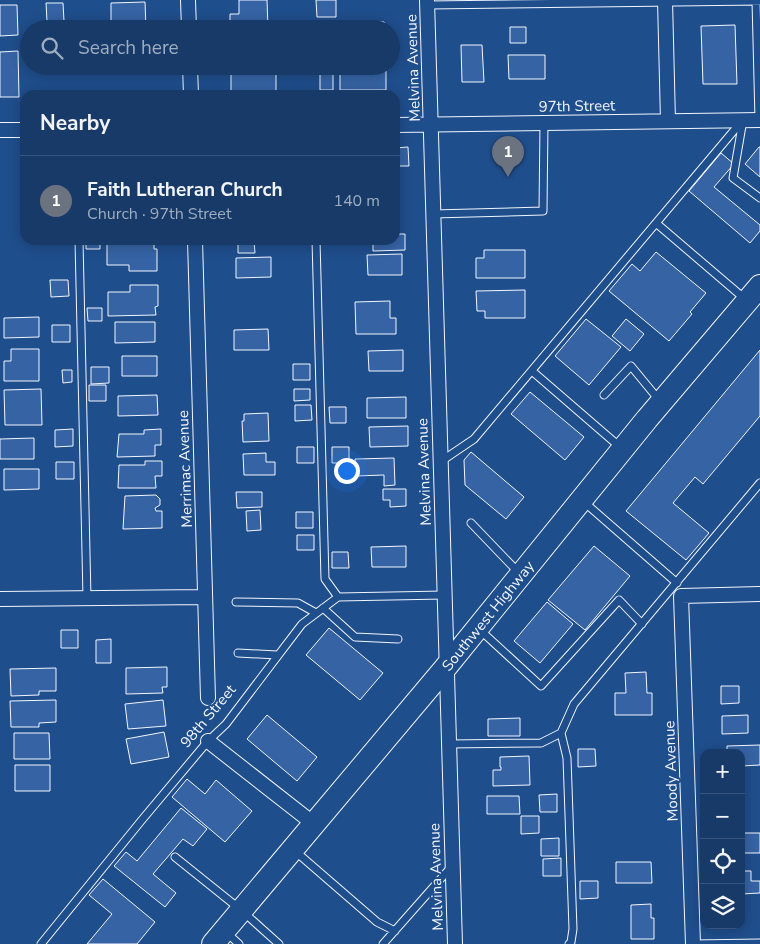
<!DOCTYPE html>
<meta charset="utf-8">
<style>
:root{--surface:#173a69;--page:#20416f;--text:#f1f3f6;--muted:#9eadc0;--line:#36547d;--accent:#d6ab8b}
body{margin:0;font-family:"Nunito Sans",sans-serif;background:var(--page);color:var(--text)}
.controls{position:absolute;right:15px;bottom:15px;display:grid;overflow:hidden;border-radius:10px;box-shadow:0 2px 12px #0003}
.controls button{width:45px;height:45px;display:grid;place-items:center;padding:0;border:0;border-bottom:1px solid var(--line);background:var(--surface);color:var(--text);font:25px sans-serif}
.you{position:absolute;left:346px;top:470px;width:18px;height:18px;margin:-12px;border:4px solid #fff;border-radius:50%;background:#1a73e8;box-shadow:0 0 0 8px #1a73e833}
.badge{display:grid;place-items:center;width:32px;height:32px;border-radius:50%;background:var(--accent);color:#fff;font-size:16px;font-weight:700}
.pin{position:absolute;translate:-50% -41px;filter:drop-shadow(0 1px 2px #0008)}
.pin::after{content:'';position:absolute;top:26px;width:18px;height:15px;background:inherit;clip-path:polygon(0 0,100% 0,50% 100%)}
.list{margin:0;padding:0;list-style:none}
h2{display:flex;justify-content:space-between;align-items:center;height:65px;margin:0;padding:0 20px;font-size:21px}
h2 small{font-size:16px;font-weight:400;color:var(--muted)}
.list li{display:grid;grid-template-columns:32px 1fr auto;gap:15px;align-items:center;box-sizing:border-box;height:90px;padding:0 20px;border-top:1px solid var(--line)}
.list b{display:block;font-size:19px;white-space:nowrap}
.list p{margin:0;font-size:16px;white-space:nowrap;color:var(--muted)}
.list em{font-size:16px;font-style:normal;color:var(--muted)}
.icon{flex:none;width:28px;height:28px;fill:none;stroke:currentColor;stroke-width:2;stroke-linecap:round;stroke-linejoin:round}
.map{position:relative;flex:none;width:760px;height:944px;overflow:hidden}
.search{position:absolute;background:var(--surface);box-shadow:0 2px 12px #0003;left:20px;top:20px;width:380px;height:55px;display:flex;align-items:center;gap:12px;box-sizing:border-box;padding:0 18px;border-radius:28px;color:var(--muted);font-size:19px}
.panel{position:absolute;background:var(--surface);box-shadow:0 2px 12px #0003;left:20px;top:90px;width:380px;height:155px;border-radius:15px}
.map>svg:first-child{display:block}
.building{fill:#3563a3;stroke:#f2f6ff}
.lines{fill:none;stroke-linecap:round;stroke-linejoin:round}
.service-casing{stroke:#f2f6ff;stroke-width:9}
.minor-casing{stroke:#f2f6ff;stroke-width:16}
.primary-casing{stroke:#f2f6ff;stroke-width:24}
.service{stroke:#1f4e8c;stroke-width:7}
.minor{stroke:#1f4e8c;stroke-width:14}
.primary{stroke:#1f4e8c;stroke-width:22}
.labels{text-anchor:middle;stroke-width:4;stroke-linejoin:round;paint-order:stroke}
.street-label{font-size:15px;fill:#f2f6ff;stroke:#1f4e8c}
</style>
<div class="map">
<svg width="760" height="944" viewBox="0 0 760 944">
<rect width="100%" height="100%" fill="#1f4e8c"/>
<!-- building -->
<path class="building" d="M 239,0 L 267,0 L 268,29 L 230,29 L 230,14 L 239,14 Z
M 316,0 L 336,0 L 336,17 L 317,17 Z
M 145,2 L 146,29 L 111,29 L 111,3 Z
M 46,3 L 63,3 L 64,21 L 47,21 Z
M 0,5 L 17,5 L 18,35 L 0,36 Z
M 363,22 L 384,22 L 384,29 L 363,29 Z
M 735,25 L 737,84 L 703,84 L 701,26 Z
M 510,27 L 526,27 L 526,43 L 510,43 Z
M 461,45 L 482,45 L 484,82 L 462,82 Z
M 18,51 L 19,97 L 0,97 L 0,52 Z
M 508,55 L 545,55 L 545,79 L 509,79 Z
M 340,66 L 386,66 L 386,90 L 340,90 Z
M 276,70 L 276,93 L 247,94 L 247,91 L 231,91 L 231,71 Z
M 320,72 L 333,72 L 333,90 L 320,90 Z
M 408,147 L 409,166 L 395,166 L 395,148 Z
M 759,147 L 760,147 L 760,177 L 745,164 Z
M 721,153 L 734,164 L 714,187 L 760,225 L 760,231 L 750,243 L 689,191 Z
M 395,234 L 405,234 L 405,250 L 373,251 L 373,240 L 395,240 Z
M 86,240 L 100,240 L 100,249 L 86,249 Z
M 154,240 L 154,249 L 157,249 L 157,271 L 129,271 L 129,265 L 107,265 L 107,241 Z
M 238,240 L 254,240 L 255,253 L 238,253 Z
M 484,250 L 525,250 L 525,278 L 476,278 L 476,258 L 484,258 Z
M 656,252 L 706,293 L 690,312 L 692,314 L 669,341 L 609,291 L 632,264 L 640,271 Z
M 402,254 L 402,275 L 368,275 L 367,255 Z
M 271,257 L 271,277 L 236,278 L 236,258 Z
M 50,280 L 68,280 L 69,296 L 51,297 Z
M 130,285 L 158,285 L 158,306 L 155,307 L 156,315 L 108,316 L 108,292 L 130,292 Z
M 525,290 L 525,318 L 485,318 L 485,311 L 477,311 L 476,291 Z
M 390,301 L 390,318 L 396,318 L 396,334 L 356,334 L 355,302 Z
M 87,308 L 102,308 L 102,321 L 88,321 Z
M 39,317 L 39,337 L 4,338 L 4,318 Z
M 586,319 L 621,347 L 589,385 L 555,356 Z
M 626,319 L 644,334 L 630,351 L 612,336 Z
M 115,322 L 155,322 L 155,342 L 115,343 Z
M 52,325 L 70,325 L 70,342 L 52,342 Z
M 268,329 L 269,350 L 234,350 L 234,330 Z
M 11,349 L 39,349 L 39,381 L 4,381 L 4,361 L 11,361 Z
M 403,350 L 403,371 L 369,371 L 368,351 Z
M 760,350 L 760,416 L 703,484 L 695,477 L 673,503 L 709,533 L 686,560 L 626,511 Z
M 122,356 L 157,356 L 157,376 L 122,376 Z
M 293,364 L 310,364 L 310,380 L 293,380 Z
M 91,367 L 109,367 L 109,383 L 91,384 Z
M 62,370 L 72,370 L 72,382 L 63,383 Z
M 89,385 L 106,385 L 106,401 L 89,401 Z
M 41,389 L 42,425 L 5,425 L 4,390 Z
M 294,389 L 310,389 L 310,400 L 294,401 Z
M 530,392 L 584,437 L 565,460 L 511,414 Z
M 157,395 L 158,415 L 118,416 L 118,396 Z
M 406,397 L 406,418 L 367,418 L 367,398 Z
M 295,405 L 311,405 L 312,420 L 295,421 Z
M 329,407 L 346,407 L 346,423 L 330,423 Z
M 268,413 L 269,441 L 243,442 L 242,421 L 244,421 L 244,414 Z
M 408,426 L 408,446 L 370,447 L 369,427 Z
M 73,429 L 73,446 L 55,447 L 55,430 Z
M 161,429 L 161,445 L 155,445 L 155,456 L 117,457 L 119,434 L 144,434 L 144,430 Z
M 34,438 L 34,459 L 0,459 L 0,439 Z
M 297,447 L 314,447 L 314,463 L 297,463 Z
M 332,447 L 349,447 L 349,463 L 332,463 Z
M 471,452 L 524,497 L 506,519 L 465,485 L 464,460 Z
M 266,453 L 266,462 L 275,462 L 275,475 L 244,475 L 243,454 Z
M 394,458 L 395,485 L 384,486 L 384,475 L 356,476 L 355,459 Z
M 145,461 L 162,461 L 162,476 L 155,476 L 156,488 L 118,488 L 119,465 L 145,465 Z
M 56,462 L 74,462 L 74,479 L 56,479 Z
M 4,469 L 39,469 L 39,489 L 4,490 Z
M 383,489 L 406,489 L 406,506 L 390,507 L 390,500 L 383,500 Z
M 236,492 L 262,492 L 262,507 L 237,508 Z
M 156,495 L 160,499 L 160,505 L 155,508 L 156,511 L 162,511 L 162,528 L 123,529 L 125,496 Z
M 260,510 L 261,530 L 247,531 L 246,511 Z
M 296,512 L 313,512 L 313,528 L 296,528 Z
M 297,535 L 314,535 L 314,550 L 297,550 Z
M 406,546 L 406,567 L 372,567 L 371,547 Z
M 594,546 L 630,576 L 585,630 L 548,600 Z
M 332,552 L 348,552 L 349,568 L 332,568 Z
M 547,602 L 573,624 L 540,663 L 514,641 Z
M 329,628 L 383,673 L 360,700 L 306,655 Z
M 61,630 L 78,630 L 78,648 L 61,648 Z
M 111,639 L 111,663 L 96,663 L 96,640 Z
M 167,667 L 167,687 L 162,687 L 163,693 L 126,694 L 126,668 Z
M 56,668 L 56,691 L 39,691 L 39,695 L 11,696 L 10,669 Z
M 646,672 L 647,693 L 652,693 L 652,715 L 615,715 L 615,693 L 626,693 L 625,673 Z
M 721,686 L 739,686 L 739,703 L 721,704 Z
M 56,700 L 56,722 L 39,723 L 39,727 L 11,727 L 10,701 Z
M 163,700 L 166,726 L 128,729 L 125,704 Z
M 267,715 L 317,757 L 297,781 L 247,739 Z
M 748,715 L 748,733 L 722,734 L 722,716 Z
M 520,718 L 520,736 L 488,736 L 488,719 Z
M 164,732 L 169,757 L 131,764 L 126,739 Z
M 14,733 L 49,733 L 50,759 L 14,759 Z
M 760,745 L 760,765 L 741,766 L 741,753 L 727,753 L 727,746 Z
M 578,749 L 595,749 L 596,766 L 578,767 Z
M 529,756 L 530,785 L 493,786 L 493,770 L 501,770 L 501,767 L 500,767 L 500,757 Z
M 15,765 L 50,765 L 50,791 L 15,791 Z
M 187,779 L 205,794 L 216,780 L 252,811 L 225,842 L 172,797 Z
M 557,794 L 557,812 L 540,812 L 539,795 Z
M 487,796 L 519,796 L 520,814 L 487,814 Z
M 181,808 L 207,829 L 193,846 L 183,839 L 153,874 L 176,893 L 165,907 L 114,866 L 126,852 L 137,861 Z
M 521,816 L 539,816 L 539,833 L 521,834 Z
M 741,833 L 760,833 L 760,853 L 741,853 Z
M 559,838 L 559,856 L 541,856 L 541,839 Z
M 561,858 L 561,876 L 543,876 L 543,859 Z
M 616,862 L 651,862 L 652,883 L 616,883 Z
M 741,871 L 751,871 L 751,881 L 760,881 L 760,893 L 741,894 Z
M 103,879 L 155,922 L 137,944 L 87,944 L 112,914 L 89,895 Z
M 580,881 L 598,881 L 598,898 L 580,899 Z
M 651,904 L 651,918 L 654,918 L 654,939 L 631,939 L 631,905 Z"/>
<g class="lines">
<defs>
<path id="service" d="M 756,1 L 759,120
M 428,5 L 760,1
M 743,120 L 733,178 L 760,198
M 433,214 L 543,211 L 544,123
M 656,223 L 745,299
M 79,240 L 87,598
M 316,240 L 325,579 L 338,597
M 532,371 L 620,447
M 604,395 L 631,366 L 659,400
M 440,462 L 474,439 L 742,121
M 584,502 L 677,583
M 471,523 L 519,573
M 236,602 L 298,603 L 316,613
M 323,608 L 355,637 L 398,639
M 480,630 L 541,686 L 619,600 L 642,624
M 238,653 L 277,655
M 561,733 L 567,758 L 573,929 L 571,942 L 569,944
M 449,744 L 541,743 L 561,733 L 574,704 L 760,483
M 295,851 L 377,922 L 395,931
M 175,857 L 241,910 L 279,944
M 227,933 L 239,944
M 41,944 L 141,821 L 208,741 L 226,724 L 302,624 L 338,597 L 444,595
M 383,944 L 452,866
M 693,944 L 760,943"/>
<path id="minor" d="M 188,0 L 189,29
M 427,0 L 455,944
M 665,0 L 668,121
M 190,66 L 191,95
M 395,125 L 760,120
M 0,130 L 25,130
M 195,240 L 208,698
M 0,599 L 205,597
M 208,741 L 314,824
M 693,944 L 681,596 L 760,594"/>
<path id="primary" d="M 213,944 L 446,667 L 647,419 L 760,286"/>
</defs>
<!-- service casing -->
<use href="#service" class="service-casing"/>
<!-- minor casing -->
<use href="#minor" class="minor-casing"/>
<!-- primary casing -->
<use href="#primary" class="primary-casing"/>
<!-- service -->
<use href="#service" class="service"/>
<!-- minor -->
<use href="#minor" class="minor"/>
<!-- primary -->
<use href="#primary" class="primary"/>
</g>
<g class="labels">
<!-- street labels -->
<g class="street-label">
<text transform="translate(413 68) rotate(-92)" y="5">Melvina Avenue</text>
<text transform="translate(577 106) rotate(-1)" y="5">97th Street</text>
<text transform="translate(185 469) rotate(-92)" y="5">Merrimac Avenue</text>
<text transform="translate(424 472) rotate(-92)" y="5">Melvina Avenue</text>
<text transform="translate(488 616) rotate(-51)" y="5">Southwest Highway</text>
<text transform="translate(208 716) rotate(-50)" y="5">98th Street</text>
<text transform="translate(671 771) rotate(-92)" y="5">Moody Avenue</text>
<text transform="translate(436 877) rotate(-92)" y="5">Melvina Avenue</text>
</g>
</g>
</svg>
<div class="controls">
<button>+</button>
<button>−</button>
<button><svg class="icon" aria-label="locate" viewBox="0 0 24 24"><circle cx="12" cy="12" r="6"/><path d="M12 2v4M12 18v4M2 12h4M18 12h4"/></svg></button>
<button><svg class="icon" aria-label="layers" viewBox="0 0 24 24"><path d="M12 4l9 5-9 5-9-5zM3 14l9 5 9-5"/></svg></button>
</div>
<div class="you"></div>
<div class="pin badge" style="left:508px;top:177px;background:#6b7280">1</div>
<div class="search"><svg class="icon" aria-label="search" viewBox="0 0 24 24"><circle cx="10" cy="10" r="6"/><path d="M15 15l6 6"/></svg>Search here</div>
<section class="panel">
<h2>Nearby<small></small></h2>
<ul class="list">
<li><span class="badge" style="background:#6b7280">1</span><div><b>Faith Lutheran Church</b><p>Church · 97th Street</p></div><em>140 m</em></li>
</ul>
</section>
</div>
